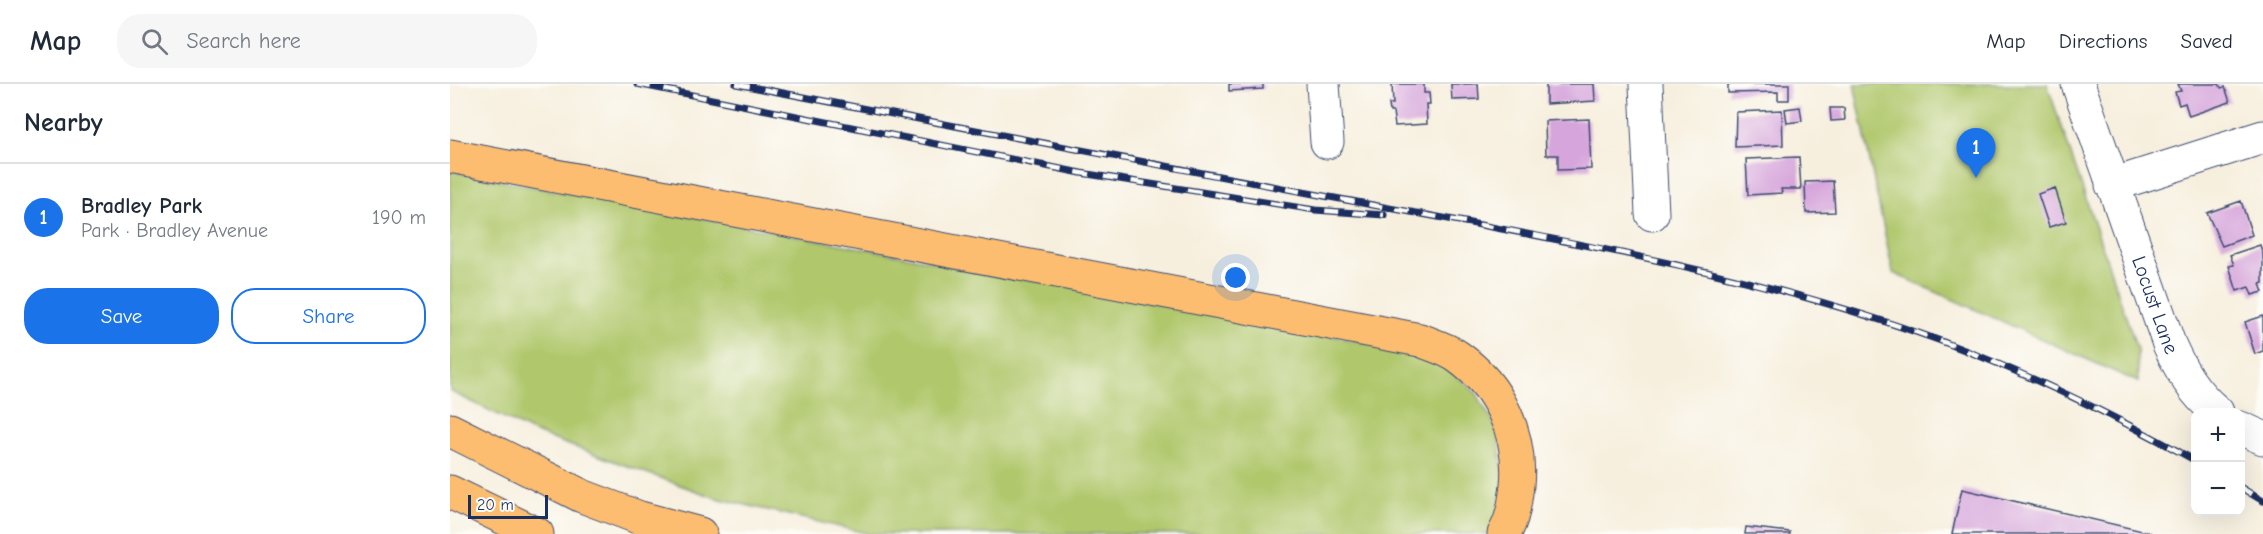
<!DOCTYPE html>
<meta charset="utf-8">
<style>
:root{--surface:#fff;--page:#f6f6f7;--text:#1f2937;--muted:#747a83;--line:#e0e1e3;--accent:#1a73e8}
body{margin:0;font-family:"Comic Neue",sans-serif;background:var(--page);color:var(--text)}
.controls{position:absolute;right:18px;bottom:18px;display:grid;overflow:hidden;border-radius:12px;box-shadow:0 6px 24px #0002}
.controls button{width:54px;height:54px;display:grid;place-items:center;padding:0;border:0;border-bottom:2px solid var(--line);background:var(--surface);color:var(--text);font:30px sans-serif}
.scale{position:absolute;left:18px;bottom:15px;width:80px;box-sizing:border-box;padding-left:6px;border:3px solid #1b2f5e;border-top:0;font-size:16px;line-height:21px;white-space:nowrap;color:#1b2f5e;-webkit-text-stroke:4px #fdfcf7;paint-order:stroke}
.you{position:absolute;left:786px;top:194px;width:21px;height:21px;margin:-15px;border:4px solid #fff;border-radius:50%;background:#1a73e8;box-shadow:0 0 0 9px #1a73e833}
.badge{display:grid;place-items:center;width:39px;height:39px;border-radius:50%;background:var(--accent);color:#fff;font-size:20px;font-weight:700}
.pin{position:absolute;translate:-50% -50px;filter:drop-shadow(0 2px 3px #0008)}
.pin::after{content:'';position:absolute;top:32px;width:21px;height:18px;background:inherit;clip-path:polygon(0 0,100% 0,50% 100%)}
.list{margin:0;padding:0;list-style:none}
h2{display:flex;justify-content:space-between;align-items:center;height:78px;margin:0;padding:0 24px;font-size:26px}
h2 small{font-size:20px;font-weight:400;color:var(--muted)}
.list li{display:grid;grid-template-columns:39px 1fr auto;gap:18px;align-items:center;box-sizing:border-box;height:108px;padding:0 24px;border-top:2px solid var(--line)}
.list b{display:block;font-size:22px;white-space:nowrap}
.list p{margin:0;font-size:20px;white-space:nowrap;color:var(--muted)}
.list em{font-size:20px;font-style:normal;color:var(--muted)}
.actions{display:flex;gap:12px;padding:18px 24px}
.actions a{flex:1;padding:14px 0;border:2px solid var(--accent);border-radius:24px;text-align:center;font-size:21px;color:var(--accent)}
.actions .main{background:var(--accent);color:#fff}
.icon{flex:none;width:33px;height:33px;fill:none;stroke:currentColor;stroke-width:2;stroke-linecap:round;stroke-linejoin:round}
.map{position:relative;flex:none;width:1813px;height:450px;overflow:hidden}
header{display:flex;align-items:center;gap:36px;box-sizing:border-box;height:84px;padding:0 30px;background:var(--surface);border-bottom:2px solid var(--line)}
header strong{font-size:28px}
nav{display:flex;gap:33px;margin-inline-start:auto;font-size:21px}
.search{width:420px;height:54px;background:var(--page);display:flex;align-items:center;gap:15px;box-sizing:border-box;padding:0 21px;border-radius:24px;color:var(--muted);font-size:22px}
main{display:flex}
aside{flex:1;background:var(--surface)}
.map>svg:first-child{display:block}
.green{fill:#b0c76c;stroke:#667b65;stroke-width:1.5}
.building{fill:#d6a5db}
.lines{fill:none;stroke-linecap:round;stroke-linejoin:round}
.minor-casing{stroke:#3c4c71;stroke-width:35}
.highway-casing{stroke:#3c4c71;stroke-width:35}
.minor{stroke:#fff;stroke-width:33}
.highway{stroke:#fcbd6f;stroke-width:33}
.rail-casing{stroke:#1b2f5e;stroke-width:7}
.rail{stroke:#fdfcf7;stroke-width:4.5;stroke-dasharray:14;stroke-linecap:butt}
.labels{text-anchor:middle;stroke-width:4.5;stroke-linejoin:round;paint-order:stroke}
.street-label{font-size:20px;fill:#1b2f5e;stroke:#fdfcf7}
</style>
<header>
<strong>Map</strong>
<div class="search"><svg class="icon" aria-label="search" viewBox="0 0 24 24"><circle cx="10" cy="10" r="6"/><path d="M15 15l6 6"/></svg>Search here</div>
<nav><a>Map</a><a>Directions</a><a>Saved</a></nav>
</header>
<main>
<aside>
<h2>Nearby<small></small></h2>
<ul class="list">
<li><span class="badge">1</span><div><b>Bradley Park</b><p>Park · Bradley Avenue</p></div><em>190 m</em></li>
</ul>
<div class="actions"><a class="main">Save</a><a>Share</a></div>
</aside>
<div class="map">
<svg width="1813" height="450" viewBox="0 0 1813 450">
<rect width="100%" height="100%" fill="#fdfcf7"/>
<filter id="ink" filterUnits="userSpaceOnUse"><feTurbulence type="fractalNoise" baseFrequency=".0167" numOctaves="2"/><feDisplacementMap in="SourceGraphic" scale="12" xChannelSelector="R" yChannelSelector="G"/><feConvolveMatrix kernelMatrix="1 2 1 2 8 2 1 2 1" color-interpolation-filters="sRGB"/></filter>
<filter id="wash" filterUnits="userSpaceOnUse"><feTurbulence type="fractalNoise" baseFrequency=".008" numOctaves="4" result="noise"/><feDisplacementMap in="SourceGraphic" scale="24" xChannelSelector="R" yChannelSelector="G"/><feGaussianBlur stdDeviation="1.35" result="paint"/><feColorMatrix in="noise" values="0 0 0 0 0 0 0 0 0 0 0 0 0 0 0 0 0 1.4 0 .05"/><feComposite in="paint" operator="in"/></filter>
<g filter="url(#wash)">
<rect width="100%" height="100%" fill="#f7efde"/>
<!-- green -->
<path class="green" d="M 1404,0 L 1597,0 L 1687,265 L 1688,298 L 1443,189 Z
M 0,87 L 962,267 L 992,279 L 1027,310 L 1048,348 L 1054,403 L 1039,450 L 420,450 L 266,414 L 83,348 L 0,307 Z"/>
<g id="blocks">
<!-- building -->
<path class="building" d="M 779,0 L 813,0 L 813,5 L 779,7 Z
M 942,0 L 974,0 L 974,9 L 979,9 L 980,20 L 976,20 L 977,40 L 945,42 L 943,28 L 940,28 L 939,20 L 943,20 Z
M 1001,0 L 1028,0 L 1029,15 L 1002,16 Z
M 1096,0 L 1144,0 L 1145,17 L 1096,20 Z
M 1278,0 L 1339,0 L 1339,16 L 1328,16 L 1328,8 L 1278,9 Z
M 1728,0 L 1769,0 L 1771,4 L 1775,3 L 1780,18 L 1739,32 L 1735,19 L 1729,21 L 1725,8 L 1731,7 Z
M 1350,23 L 1352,37 L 1337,39 L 1335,25 Z
M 1380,24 L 1394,24 L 1395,36 L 1381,37 Z
M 1332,26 L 1333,61 L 1285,63 L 1286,28 Z
M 1139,35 L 1141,85 L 1108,86 L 1108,71 L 1096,71 L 1095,37 Z
M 1349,73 L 1351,105 L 1331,105 L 1332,109 L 1298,111 L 1296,75 Z
M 1383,97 L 1385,128 L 1356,129 L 1355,98 Z
M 1605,104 L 1616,138 L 1599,143 L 1588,110 Z
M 1791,117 L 1802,151 L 1772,162 L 1757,129 Z
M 1810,161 L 1813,170 L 1813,199 L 1810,200 L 1813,208 L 1802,211 L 1799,203 L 1787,207 L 1779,182 L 1784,181 L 1780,171 Z
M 1813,232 L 1813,267 L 1805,270 L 1795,238 Z
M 1512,405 L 1701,449 L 1701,450 L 1502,450 Z
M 1296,443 L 1340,448 L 1340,450 L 1295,450 Z"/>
</g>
</g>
<g filter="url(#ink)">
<use href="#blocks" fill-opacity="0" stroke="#3c4c71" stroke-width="1.5"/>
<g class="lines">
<defs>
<g id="minor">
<path d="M 873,0 L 877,58"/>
<path d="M 1196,0 L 1202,130"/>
<path id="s1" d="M 1628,0 L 1719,260 C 1731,287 1744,309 1767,328"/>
<path d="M 1662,101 L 1813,53"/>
<path d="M 1790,344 L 1813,354"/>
</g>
<path id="highway" d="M 0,72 L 970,256 C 982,261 997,265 1008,273 C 1049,302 1072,351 1067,401 C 1065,418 1063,435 1054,450
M 0,346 L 132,412 L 190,434 L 250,450
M 0,408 L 87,450"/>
</defs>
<!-- minor casing -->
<use href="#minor" class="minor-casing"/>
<!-- highway casing -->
<use href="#highway" class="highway-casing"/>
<!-- minor -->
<use href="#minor" class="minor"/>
<!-- highway -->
<use href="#highway" class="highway"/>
<defs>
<path id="rail" d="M 187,0 L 631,89 L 865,126 L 934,131
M 286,0 C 480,37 675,75 869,111 C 1076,150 1292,184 1491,257 C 1579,290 1663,331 1746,377
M 1790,403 L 1813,417"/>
</defs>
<!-- rail casing -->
<use href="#rail" class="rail-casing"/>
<!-- rail -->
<use href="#rail" class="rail"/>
</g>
</g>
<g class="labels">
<!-- street labels -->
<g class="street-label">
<text dy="7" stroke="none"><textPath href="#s1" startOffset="234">Locust Lane</textPath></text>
</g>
</g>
</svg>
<div class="controls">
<button>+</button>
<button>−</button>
</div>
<div class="scale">20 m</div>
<div class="you"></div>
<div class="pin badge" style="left:1526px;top:94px">1</div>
</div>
</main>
